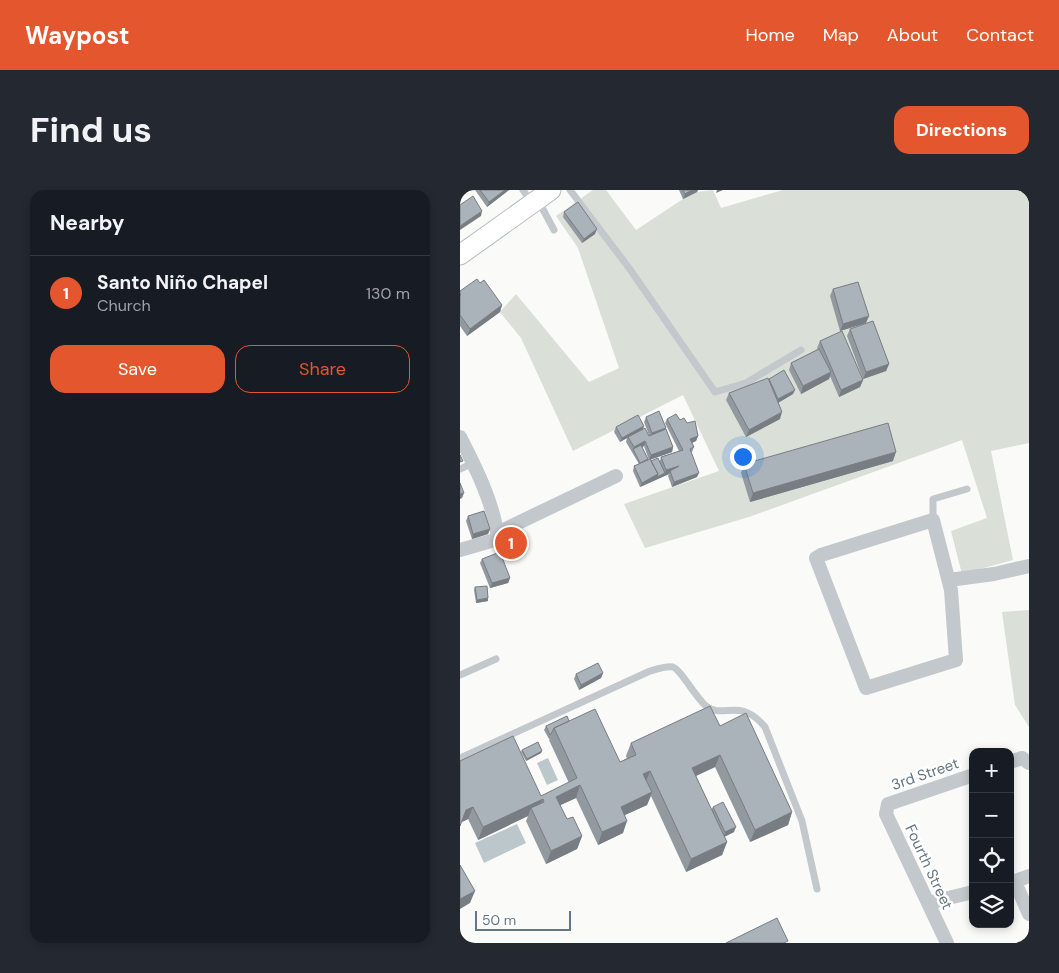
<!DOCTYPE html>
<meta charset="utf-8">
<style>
:root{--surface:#171b24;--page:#242831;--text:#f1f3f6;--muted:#9ea1a6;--line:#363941;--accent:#e4572e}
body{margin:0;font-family:"DM Sans",sans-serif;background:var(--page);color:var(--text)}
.controls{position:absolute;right:15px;bottom:15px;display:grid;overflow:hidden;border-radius:10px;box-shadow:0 2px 8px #0003}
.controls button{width:45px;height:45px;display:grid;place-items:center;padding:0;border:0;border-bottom:1px solid var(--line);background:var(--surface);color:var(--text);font:25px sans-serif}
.scale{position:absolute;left:15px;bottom:12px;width:96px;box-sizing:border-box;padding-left:5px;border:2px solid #657683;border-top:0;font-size:14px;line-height:18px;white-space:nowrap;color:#657683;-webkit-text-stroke:4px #fff;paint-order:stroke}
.you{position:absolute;left:282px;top:266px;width:18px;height:18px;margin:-12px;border:4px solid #fff;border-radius:50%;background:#1a73e8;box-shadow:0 0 0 8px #1a73e833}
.badge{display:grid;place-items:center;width:32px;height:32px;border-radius:50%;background:var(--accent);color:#fff;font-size:16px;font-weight:700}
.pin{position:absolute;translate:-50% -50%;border:2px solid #fff;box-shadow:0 1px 5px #0006}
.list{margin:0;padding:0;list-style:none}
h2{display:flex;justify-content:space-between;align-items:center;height:65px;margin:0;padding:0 20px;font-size:21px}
h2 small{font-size:16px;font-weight:400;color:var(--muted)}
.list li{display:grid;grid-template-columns:32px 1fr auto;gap:15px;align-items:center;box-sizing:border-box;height:75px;padding:0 20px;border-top:1px solid var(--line)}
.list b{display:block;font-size:19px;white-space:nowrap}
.list p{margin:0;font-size:16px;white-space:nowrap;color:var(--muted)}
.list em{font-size:16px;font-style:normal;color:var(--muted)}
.actions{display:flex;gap:10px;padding:15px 20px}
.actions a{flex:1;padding:11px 0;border:1px solid var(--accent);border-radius:15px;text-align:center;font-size:18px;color:var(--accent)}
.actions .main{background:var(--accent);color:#fff}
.icon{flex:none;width:28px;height:28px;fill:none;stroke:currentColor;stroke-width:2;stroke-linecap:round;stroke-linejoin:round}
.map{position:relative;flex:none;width:569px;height:753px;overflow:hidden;border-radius:15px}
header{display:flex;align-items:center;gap:30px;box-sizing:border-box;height:70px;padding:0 25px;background:var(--accent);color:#fff}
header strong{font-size:24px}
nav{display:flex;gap:28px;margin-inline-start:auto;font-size:18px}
.intro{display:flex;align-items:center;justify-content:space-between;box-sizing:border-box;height:120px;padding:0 30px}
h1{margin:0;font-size:35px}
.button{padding:12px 22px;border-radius:15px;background:var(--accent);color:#fff;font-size:18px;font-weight:700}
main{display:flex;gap:30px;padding:0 30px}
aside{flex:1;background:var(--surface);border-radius:15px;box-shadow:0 2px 8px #0003}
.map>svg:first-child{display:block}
.green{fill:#dadfd7}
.water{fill:#bbc7cb}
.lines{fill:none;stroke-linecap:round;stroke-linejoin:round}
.secondary-casing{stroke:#b3babf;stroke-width:21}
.lane{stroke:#c3c8cc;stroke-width:7}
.street{stroke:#c3c8cc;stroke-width:14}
.secondary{stroke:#fff;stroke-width:19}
.wall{fill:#929a9f;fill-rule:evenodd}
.shaded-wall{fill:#777d82}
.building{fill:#aab3b9;stroke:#777d82}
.labels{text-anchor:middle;stroke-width:5;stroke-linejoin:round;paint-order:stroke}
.street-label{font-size:15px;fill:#657683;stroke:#fff}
</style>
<header>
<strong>Waypost</strong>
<nav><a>Home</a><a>Map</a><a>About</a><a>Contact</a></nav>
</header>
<div class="intro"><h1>Find us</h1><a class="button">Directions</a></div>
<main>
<aside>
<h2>Nearby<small></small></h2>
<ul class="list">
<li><span class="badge">1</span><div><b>Santo Niño Chapel</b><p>Church</p></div><em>130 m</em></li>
</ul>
<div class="actions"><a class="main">Save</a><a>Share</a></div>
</aside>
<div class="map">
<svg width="569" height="753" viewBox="0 0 569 753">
<rect width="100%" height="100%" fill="#fafaf8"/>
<!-- green -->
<path class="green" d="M 133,0 L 146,0 L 176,40 L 223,9 L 237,2 L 253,0 L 261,18 L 323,0 L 569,0 L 569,253 L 531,261 L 553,370 L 502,384 L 491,341 L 527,328 L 502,250 L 289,327 L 185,358 L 164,314 L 259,281 L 223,205 L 113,261 L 61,148 L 40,122 L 56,104 L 129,192 L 159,178 L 118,58 L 96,26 Z
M 569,420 L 569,537 L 555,515 L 542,422 Z"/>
<!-- water -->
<path class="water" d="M 88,568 L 98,590 L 87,595 L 77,573 Z
M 57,634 L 66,653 L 24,673 L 15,653 Z"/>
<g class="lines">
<defs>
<path id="secondary" d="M 0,65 L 91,0"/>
</defs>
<!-- secondary casing -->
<use href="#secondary" class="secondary-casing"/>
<!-- lane -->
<path class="lane" d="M 63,0 L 72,13
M 110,0 L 169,78 L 255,202 L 286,193 L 341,160
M 78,10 L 94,40
M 0,279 L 13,273
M 473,330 L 473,309 L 507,299
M 0,485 L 36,469
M 0,568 L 190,481 C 197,479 206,476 213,477 C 220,479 237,509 246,516 C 264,530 279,506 305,537 L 342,631 L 357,699"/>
<!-- street -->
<path class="street" d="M 0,247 C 16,278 34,314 38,349 L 0,360
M 473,330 L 491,400 L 496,470 L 406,498 L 356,368 L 361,365 Z
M 37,343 L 156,286
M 489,390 L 534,384 L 569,376
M 550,572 L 562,568 L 569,573
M 555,692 L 569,724
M 550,693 L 569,686
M 468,713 L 513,702
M 487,753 L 426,624 L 428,614 L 513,585"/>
<!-- secondary -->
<use href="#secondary" class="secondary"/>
</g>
<!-- wall -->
<path class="wall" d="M 15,0 L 49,0 L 27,17 Z
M 219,0 L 238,0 L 237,2 L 223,9 Z
M 104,22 L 135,44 L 122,53 L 103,27 Z
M 20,93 L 42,115 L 40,122 L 7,146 L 0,136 L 0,101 Z
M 373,99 L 406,133 L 380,141 L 370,106 Z
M 390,139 L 429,174 L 426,181 L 403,189 L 387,146 Z
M 360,151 L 403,190 L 400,197 L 379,207 L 370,186 L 369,189 L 341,204 L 329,180 L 331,173 L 358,159 L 357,158 Z
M 309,189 L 333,204 L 318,213 L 320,229 L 286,247 L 266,210 L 269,203 Z
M 186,227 L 205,239 L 213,257 L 212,262 L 190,270 L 191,271 L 200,271 L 201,267 L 219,261 L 205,233 L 207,229 L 220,230 L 227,233 L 238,246 L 236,251 L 232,253 L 234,257 L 232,262 L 231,262 L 237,287 L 212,297 L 208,286 L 209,284 L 180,297 L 173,281 L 174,276 L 179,274 L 166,252 L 167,248 L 160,252 L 154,242 L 156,237 L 184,236 L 183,239 L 189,245 L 184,232 ZM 184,256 L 189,270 L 188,270 L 188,269 L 182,257 Z
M 433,271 L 290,312 L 281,283 L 284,274 Z
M 8,326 L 30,339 L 28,344 L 12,349 L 6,331 Z
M 44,344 L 60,358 L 47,362 L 43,349 Z
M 22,369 L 50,388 L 48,393 L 30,398 L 20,373 Z
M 15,397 L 28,408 L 28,411 L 16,413 L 14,400 Z
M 143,483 L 141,488 L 119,500 L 114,489 L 116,484 Z
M 109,531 L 160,572 L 167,568 L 166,566 L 171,553 L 260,536 L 332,622 L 328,635 L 290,652 L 255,577 L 236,586 L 251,620 L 253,617 L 274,642 L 264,647 L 267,652 L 262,665 L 226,682 L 191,606 L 187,615 L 165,625 L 163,643 L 138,655 L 116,608 L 100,615 L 107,629 L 122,646 L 117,659 L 86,674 L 66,631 L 68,626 L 18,650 L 8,629 L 2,632 L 0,571 L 81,606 L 109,593 L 89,550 L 90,549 L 89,549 L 84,540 L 86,536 Z
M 62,560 L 82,561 L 81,563 L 66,571 L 61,562 Z"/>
<!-- shaded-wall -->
<path class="shaded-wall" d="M 45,0 L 49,0 L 27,17 L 29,12 Z
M 232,0 L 238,0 L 237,2 L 223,9 L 225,4 Z
M 257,0 L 263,0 L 256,3 Z
M 22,21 L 21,26 L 0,40 L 0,36 Z
M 137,39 L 135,44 L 122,53 L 124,49 Z
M 42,115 L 40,122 L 7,146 L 10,139 Z
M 409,126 L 406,133 L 380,141 L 383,134 Z
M 429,174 L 426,181 L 403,189 L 406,182 Z
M 371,182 L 369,189 L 341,204 L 343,196 Z
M 403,190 L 400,197 L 379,207 L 381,200 Z
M 335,200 L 333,204 L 316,214 L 318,209 Z
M 322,222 L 320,229 L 286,247 L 289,240 Z
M 184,236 L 182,241 L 168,247 L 167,248 L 160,252 L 162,248 Z
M 206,238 L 204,242 L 190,247 L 192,243 Z
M 238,246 L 236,251 L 229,254 L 230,249 Z
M 185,251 L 184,256 L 174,261 L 173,259 L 172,262 L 174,257 Z
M 213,257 L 212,262 L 189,270 L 191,265 Z
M 436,262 L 433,271 L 290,312 L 293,303 Z
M 219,276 L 210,281 L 209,284 L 180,297 L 182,293 L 198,284 L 205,283 L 206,280 Z
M 239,283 L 237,287 L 212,297 L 214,292 Z
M 4,303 L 2,308 L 0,309 L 0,304 Z
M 30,339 L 28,344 L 12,349 L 13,344 Z
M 62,353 L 60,358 L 47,362 L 49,357 Z
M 50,388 L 48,393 L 30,398 L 32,393 Z
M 28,408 L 28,411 L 16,413 L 17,410 Z
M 143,483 L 141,488 L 119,500 L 121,495 Z
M 82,561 L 81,563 L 66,571 L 67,569 Z
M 260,565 L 255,577 L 227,590 L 232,578 Z
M 190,581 L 185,594 L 183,584 Z
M 120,595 L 116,608 L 92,619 L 96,607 Z
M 192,602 L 187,615 L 156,629 L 161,617 Z
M 83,609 L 78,622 L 71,618 L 68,626 L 18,650 L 23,637 Z
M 13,617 L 8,629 L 2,632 L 6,620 Z
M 332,622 L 328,635 L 290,652 L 295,640 Z
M 167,631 L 163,643 L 138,655 L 142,642 Z
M 276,637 L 274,642 L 264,647 L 265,642 Z
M 122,646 L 117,659 L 86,674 L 91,661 Z
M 267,652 L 262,665 L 226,682 L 231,669 Z
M 15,701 L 10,713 L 0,719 L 0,709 Z"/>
<!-- building -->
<path class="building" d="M 20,0 L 45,0 L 29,12 Z
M 223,0 L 232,0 L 225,4 Z
M 13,6 L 22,21 L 0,36 L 0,15 Z
M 118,12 L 137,39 L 124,49 L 104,22 Z
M 17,89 L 20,93 L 24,90 L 42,115 L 10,139 L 0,125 L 0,106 L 1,105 L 0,104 L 0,101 Z
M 398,92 L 409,126 L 383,134 L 373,99 Z
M 413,131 L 429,174 L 406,182 L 390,139 Z
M 382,141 L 403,190 L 381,200 L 360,151 Z
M 359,159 L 371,182 L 343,196 L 331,173 Z
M 324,180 L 335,200 L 318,209 L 309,189 Z
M 308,188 L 322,222 L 289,240 L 269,203 Z
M 199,221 L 206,238 L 192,243 L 186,227 Z
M 216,224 L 220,230 L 224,228 L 227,233 L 235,231 L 238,246 L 230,249 L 234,257 L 230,259 L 239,283 L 214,292 L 210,281 L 219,276 L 206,280 L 201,267 L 223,260 L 207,229 Z
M 178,225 L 184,236 L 162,248 L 156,237 Z
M 428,233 L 436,262 L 293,303 L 284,274 Z
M 185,238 L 189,246 L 206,239 L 213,257 L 191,265 L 185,251 L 174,257 L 168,247 Z
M 181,255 L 188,269 L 180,273 L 173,259 Z
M 0,265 L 3,271 L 0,272 Z
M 198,268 L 205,283 L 197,287 L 198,284 L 191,271 Z
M 190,269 L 198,284 L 182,293 L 174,276 Z
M 0,293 L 4,303 L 0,304 Z
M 24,321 L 30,339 L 13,344 L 8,326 Z
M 57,340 L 62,353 L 49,357 L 44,344 Z
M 40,362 L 50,388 L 32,393 L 22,369 Z
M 27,396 L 28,408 L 17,410 L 15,397 Z
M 138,473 L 143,483 L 121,495 L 116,484 Z
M 250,516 L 260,536 L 286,523 L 332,622 L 295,640 L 260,565 L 232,578 L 267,652 L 231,669 L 190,581 L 183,584 L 192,602 L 161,617 L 167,631 L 142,642 L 120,595 L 96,607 L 107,629 L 113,627 L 122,646 L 91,661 L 71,618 L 84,612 L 83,609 L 23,637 L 13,617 L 6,620 L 0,636 L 0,571 L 53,546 L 81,606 L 117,588 L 94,538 L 135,519 L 160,572 L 176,565 L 171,553 Z
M 107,526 L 109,531 L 94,538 L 91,544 L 90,545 L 86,536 Z
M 78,552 L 82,561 L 67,569 L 62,560 Z
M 263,612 L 276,637 L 265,642 L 253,617 Z
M 0,675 L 15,701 L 0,709 Z
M 317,728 L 328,751 L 324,753 L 266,753 Z"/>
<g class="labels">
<!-- street labels -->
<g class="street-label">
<text transform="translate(465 584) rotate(-19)" y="5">3rd Street</text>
<text transform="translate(469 677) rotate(65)" y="5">Fourth Street</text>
</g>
</g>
</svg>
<div class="controls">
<button>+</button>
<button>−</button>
<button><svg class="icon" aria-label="locate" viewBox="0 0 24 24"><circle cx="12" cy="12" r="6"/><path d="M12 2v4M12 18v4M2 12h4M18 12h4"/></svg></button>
<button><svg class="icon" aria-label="layers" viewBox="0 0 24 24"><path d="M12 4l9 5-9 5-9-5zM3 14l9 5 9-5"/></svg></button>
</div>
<div class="scale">50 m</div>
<div class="you"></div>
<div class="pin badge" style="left:51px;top:353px">1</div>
</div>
</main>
